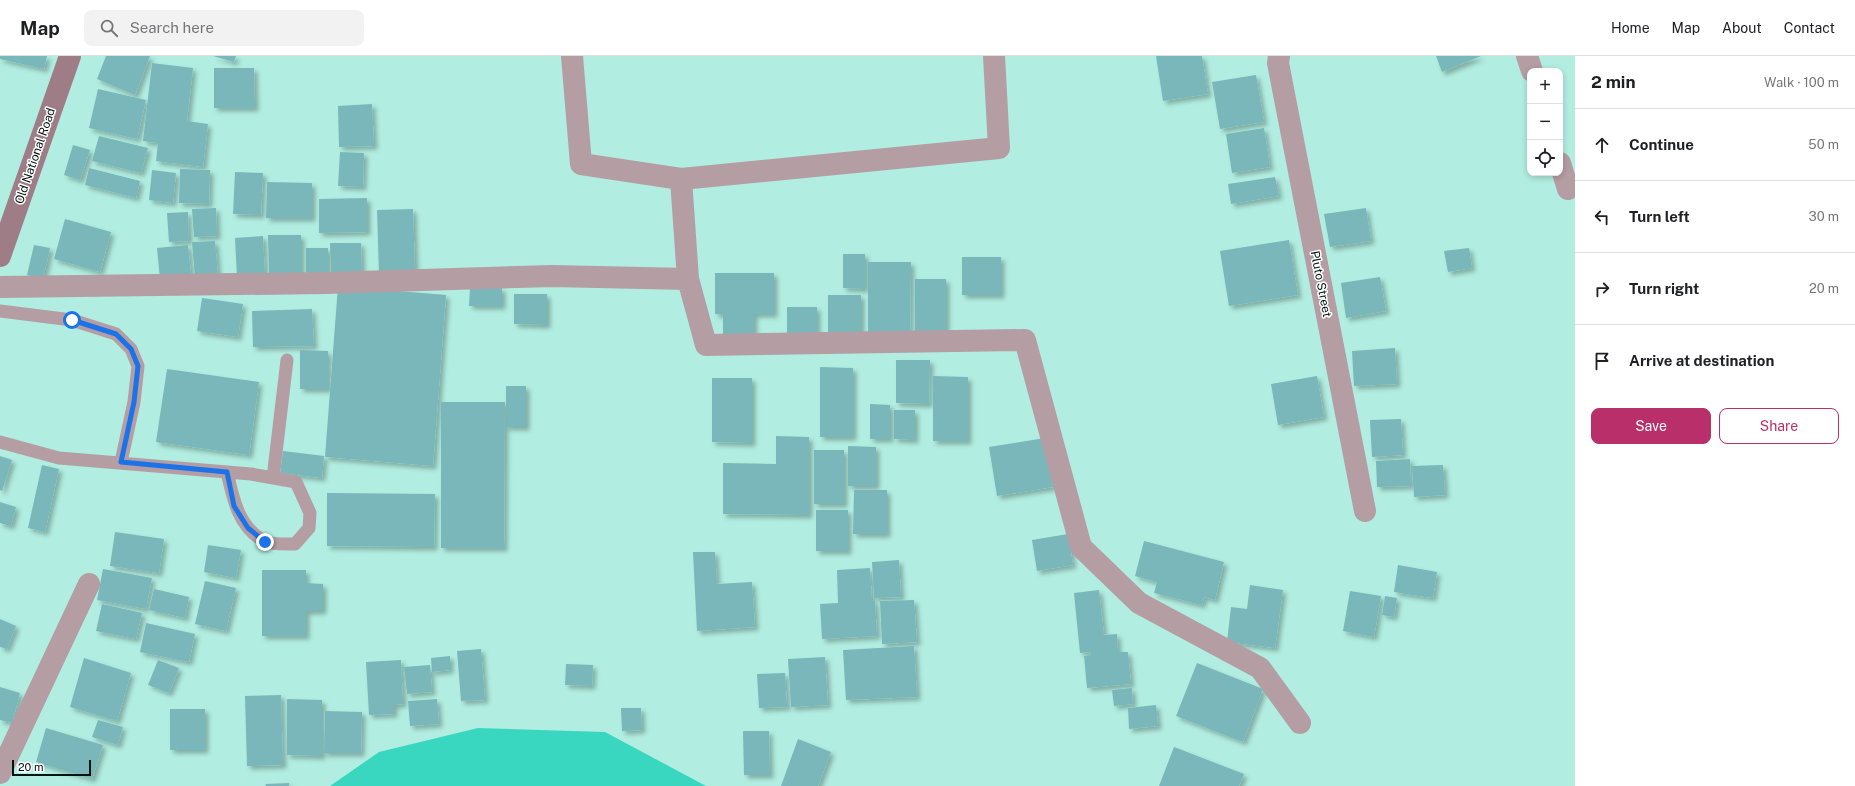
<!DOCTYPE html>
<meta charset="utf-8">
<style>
:root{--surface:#fff;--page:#f2f2f2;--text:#202124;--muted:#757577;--line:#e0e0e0;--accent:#b92f69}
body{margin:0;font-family:"Public Sans",sans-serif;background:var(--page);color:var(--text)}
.controls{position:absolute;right:12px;top:12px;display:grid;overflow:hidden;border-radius:8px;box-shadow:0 2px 6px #0003}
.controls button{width:36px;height:36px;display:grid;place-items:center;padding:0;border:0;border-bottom:1px solid var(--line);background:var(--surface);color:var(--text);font:20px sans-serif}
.scale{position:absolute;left:12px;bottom:10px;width:79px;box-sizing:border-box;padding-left:4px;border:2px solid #001411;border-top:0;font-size:11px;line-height:14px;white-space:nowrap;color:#001411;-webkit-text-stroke:3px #fff;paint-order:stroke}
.stop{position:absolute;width:12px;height:12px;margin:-9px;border:3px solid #1a73e8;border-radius:50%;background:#fff}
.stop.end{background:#1a73e8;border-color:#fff;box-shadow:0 1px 4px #0008}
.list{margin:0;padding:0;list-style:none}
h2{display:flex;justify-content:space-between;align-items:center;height:52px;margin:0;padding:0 16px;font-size:17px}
h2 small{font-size:13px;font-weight:400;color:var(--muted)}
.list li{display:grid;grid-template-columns:26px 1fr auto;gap:12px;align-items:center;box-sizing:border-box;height:72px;padding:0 16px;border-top:1px solid var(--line)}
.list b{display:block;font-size:15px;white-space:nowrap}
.list em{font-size:13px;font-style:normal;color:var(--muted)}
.actions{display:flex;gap:8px;padding:12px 16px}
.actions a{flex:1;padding:9px 0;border:1px solid var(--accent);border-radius:8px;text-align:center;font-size:14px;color:var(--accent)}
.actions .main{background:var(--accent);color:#fff}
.icon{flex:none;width:22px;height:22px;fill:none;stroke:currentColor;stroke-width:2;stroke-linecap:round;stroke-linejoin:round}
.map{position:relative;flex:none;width:1575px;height:730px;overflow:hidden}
header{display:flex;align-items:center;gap:24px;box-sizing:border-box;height:56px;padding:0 20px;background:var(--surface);border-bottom:1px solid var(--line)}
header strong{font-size:19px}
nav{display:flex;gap:22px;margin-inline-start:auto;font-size:14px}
.search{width:280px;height:36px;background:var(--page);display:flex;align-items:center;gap:10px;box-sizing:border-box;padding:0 14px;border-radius:8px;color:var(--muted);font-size:15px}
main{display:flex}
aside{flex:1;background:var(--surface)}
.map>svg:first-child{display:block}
.water{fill:#3ad7c0}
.building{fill:#7ab7ba;filter:url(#shadow)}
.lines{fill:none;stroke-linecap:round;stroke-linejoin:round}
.lane{stroke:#b49da3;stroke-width:13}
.street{stroke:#b49da3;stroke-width:22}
.secondary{stroke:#9e7d86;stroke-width:22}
.route{stroke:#1a73e8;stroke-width:5}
.labels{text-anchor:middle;stroke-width:3;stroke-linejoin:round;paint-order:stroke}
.street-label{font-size:12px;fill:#001411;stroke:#fff}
</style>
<header>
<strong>Map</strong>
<div class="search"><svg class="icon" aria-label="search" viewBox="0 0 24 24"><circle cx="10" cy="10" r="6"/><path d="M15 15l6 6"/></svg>Search here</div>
<nav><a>Home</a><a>Map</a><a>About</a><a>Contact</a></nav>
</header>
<main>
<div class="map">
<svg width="1575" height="730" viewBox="0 0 1575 730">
<defs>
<filter id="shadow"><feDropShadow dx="3.5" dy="3.5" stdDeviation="2" flood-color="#0004"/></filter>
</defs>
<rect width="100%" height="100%" fill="#b1ede0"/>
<!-- water -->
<path class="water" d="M 478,672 L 605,676 L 706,730 L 330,730 L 379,696 Z"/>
<!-- building -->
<path class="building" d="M 0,0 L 47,0 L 44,13 L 0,3 Z
M 106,0 L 150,0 L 135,39 L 97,23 Z
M 213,0 L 236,0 L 234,6 Z
M 1156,0 L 1202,0 L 1208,38 L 1163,45 Z
M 1436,0 L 1481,0 L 1442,16 Z
M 152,7 L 193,12 L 187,65 L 208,68 L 203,111 L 156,105 L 158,87 L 143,85 Z
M 214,12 L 254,12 L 255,52 L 214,52 Z
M 1256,19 L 1264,66 L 1220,73 L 1212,26 Z
M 98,33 L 146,44 L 137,83 L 89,72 Z
M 372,48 L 374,90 L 339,91 L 338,50 Z
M 1264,72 L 1270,111 L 1232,117 L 1226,78 Z
M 99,80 L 148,92 L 141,117 L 92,105 Z
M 73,89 L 90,94 L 80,124 L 64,119 Z
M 340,96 L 364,97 L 363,131 L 338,130 Z
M 89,112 L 140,125 L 136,142 L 85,129 Z
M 180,113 L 210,114 L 209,148 L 179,147 Z
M 152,114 L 176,117 L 173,147 L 149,144 Z
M 235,116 L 263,117 L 261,159 L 233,158 Z
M 1275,121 L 1279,140 L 1231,148 L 1228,128 Z
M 267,126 L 312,127 L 312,162 L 266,162 Z
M 367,142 L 367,176 L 319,177 L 319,143 Z
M 216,152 L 217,180 L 194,181 L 192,153 Z
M 1366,152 L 1371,185 L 1330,191 L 1324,158 Z
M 413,153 L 415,216 L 379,218 L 377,154 Z
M 188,156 L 189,185 L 169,186 L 167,157 Z
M 65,163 L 111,176 L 100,216 L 54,203 Z
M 268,179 L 301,179 L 301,219 L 269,219 Z
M 263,180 L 265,220 L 237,221 L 235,182 Z
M 1289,184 L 1298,239 L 1229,250 L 1220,195 Z
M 215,185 L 218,220 L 195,222 L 192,186 Z
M 330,187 L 361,187 L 362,219 L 331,220 Z
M 34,189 L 50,192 L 43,223 L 27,219 Z
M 188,189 L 191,219 L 160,223 L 157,192 Z
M 306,192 L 328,192 L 328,220 L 306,220 Z
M 1469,192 L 1472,212 L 1448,216 L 1444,195 Z
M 843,198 L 865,198 L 865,233 L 843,232 Z
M 962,201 L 1001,201 L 1001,239 L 962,239 Z
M 868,206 L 911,206 L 910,281 L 868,281 Z
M 715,217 L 774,217 L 774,258 L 754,258 L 754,281 L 723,280 L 723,258 L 715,258 Z
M 1380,221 L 1386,255 L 1346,262 L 1341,227 Z
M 915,223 L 946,223 L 946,277 L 915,277 Z
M 338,230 L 446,239 L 433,410 L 325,401 Z
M 470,232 L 502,232 L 502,250 L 469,250 Z
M 514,238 L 547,238 L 547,269 L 514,268 Z
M 828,239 L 861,239 L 861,286 L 828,286 Z
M 202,242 L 243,248 L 238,281 L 197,275 Z
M 787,251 L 817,251 L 817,280 L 787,279 Z
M 312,253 L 314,290 L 253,291 L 252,255 Z
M 1395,292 L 1397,328 L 1354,330 L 1352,295 Z
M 300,294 L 328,295 L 328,333 L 300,333 Z
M 896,304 L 930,304 L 929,348 L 896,347 Z
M 820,311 L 853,312 L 853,381 L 820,381 Z
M 167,313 L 259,326 L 249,399 L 156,386 Z
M 933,320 L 968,321 L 968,385 L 933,385 Z
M 1317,320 L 1324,361 L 1278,369 L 1271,328 Z
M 712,322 L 752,322 L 752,387 L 712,386 Z
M 506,330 L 526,330 L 526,371 L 506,371 Z
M 441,346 L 505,346 L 504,492 L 441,492 Z
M 870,348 L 890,349 L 890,383 L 870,383 Z
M 894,354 L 915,354 L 915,384 L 894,383 Z
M 1401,363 L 1403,399 L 1372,401 L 1370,364 Z
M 776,380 L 809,381 L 809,459 L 723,458 L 723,407 L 776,408 Z
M 1045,382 L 1053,431 L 997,440 L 989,391 Z
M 848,390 L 876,391 L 876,430 L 848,430 Z
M 814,394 L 844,394 L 844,448 L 814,448 Z
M 283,395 L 324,400 L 322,422 L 280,417 Z
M 0,400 L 12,404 L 2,435 L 0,434 Z
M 1410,403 L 1411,430 L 1377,431 L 1376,405 Z
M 42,409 L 59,413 L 45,476 L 28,472 Z
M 1443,409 L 1445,439 L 1414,441 L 1412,410 Z
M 854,434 L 887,434 L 887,478 L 853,478 Z
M 327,437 L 435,438 L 434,491 L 327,490 Z
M 0,446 L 16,451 L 11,470 L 0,467 Z
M 816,454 L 848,454 L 848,495 L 816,495 Z
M 115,476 L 164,483 L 159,517 L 110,510 Z
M 1068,478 L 1073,509 L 1037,515 L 1032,484 Z
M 1144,485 L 1224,506 L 1215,544 L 1204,541 L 1202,549 L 1154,537 L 1157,526 L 1135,520 Z
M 208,489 L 241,494 L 236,522 L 204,516 Z
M 693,496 L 715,496 L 717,528 L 752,526 L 755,571 L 697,575 Z
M 899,504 L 901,541 L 874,542 L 872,506 Z
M 1398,509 L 1437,516 L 1433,542 L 1394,536 Z
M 870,512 L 872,545 L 875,545 L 877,580 L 822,583 L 820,548 L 838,547 L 837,514 Z
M 103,513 L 152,522 L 146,553 L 97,544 Z
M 262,514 L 306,514 L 306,527 L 323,528 L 323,555 L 306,555 L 306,580 L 262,580 Z
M 205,525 L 236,532 L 226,575 L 195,568 Z
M 1250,529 L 1283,534 L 1275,592 L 1227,586 L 1231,551 L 1247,553 Z
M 154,533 L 189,541 L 185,562 L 149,554 Z
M 1099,534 L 1104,579 L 1117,578 L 1118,596 L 1128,596 L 1131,628 L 1087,632 L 1084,600 L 1091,599 L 1090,596 L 1080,597 L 1074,537 Z
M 1350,535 L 1381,540 L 1374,581 L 1343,575 Z
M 1385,540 L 1397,542 L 1394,561 L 1382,559 Z
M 914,544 L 917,586 L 882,588 L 880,545 Z
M 102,548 L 142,557 L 136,583 L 96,575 Z
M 0,563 L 16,570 L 7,593 L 0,591 Z
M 146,567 L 195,578 L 189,606 L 140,596 Z
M 914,590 L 917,641 L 846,644 L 843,594 Z
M 481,593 L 485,644 L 461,645 L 457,595 Z
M 450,600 L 450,614 L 432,616 L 431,602 Z
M 825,601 L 828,649 L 791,651 L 788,603 Z
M 84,602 L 131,617 L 117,665 L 70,651 Z
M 158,604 L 179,612 L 169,637 L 148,629 Z
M 401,604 L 403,648 L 394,649 L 394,658 L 369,659 L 366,606 Z
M 1197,607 L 1263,633 L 1243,686 L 1176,660 Z
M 566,608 L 593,609 L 592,630 L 565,629 Z
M 430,609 L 432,636 L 407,638 L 404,611 Z
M 785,617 L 787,651 L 759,652 L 757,618 Z
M 0,631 L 20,637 L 12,667 L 0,664 Z
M 1132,632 L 1133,648 L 1114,650 L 1112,634 Z
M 281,639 L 283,709 L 247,710 L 245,640 Z
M 287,643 L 322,644 L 322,700 L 287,699 Z
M 437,643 L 439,668 L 410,670 L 408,645 Z
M 1156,649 L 1158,670 L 1129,673 L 1128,652 Z
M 621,652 L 641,652 L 642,674 L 622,675 Z
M 170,653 L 205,653 L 205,694 L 170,694 Z
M 325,655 L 362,656 L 361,697 L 324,697 Z
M 98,664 L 123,671 L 118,689 L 92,681 Z
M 46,672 L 103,689 L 92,723 L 36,706 Z
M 743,675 L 769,675 L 770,719 L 744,719 Z
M 798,683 L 831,696 L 818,730 L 781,730 Z
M 1174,691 L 1244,718 L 1239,730 L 1159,730 Z
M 289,727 L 289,730 L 266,730 L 265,728 Z"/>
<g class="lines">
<!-- lane -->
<path class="lane" d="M 0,255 L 72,264 L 116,278 L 131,293 L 138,310 L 134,346 L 121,406
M 0,386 L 59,402 L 251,418 L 296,426 L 310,457 L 309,472 L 295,488 C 287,488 272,489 264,485 C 238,471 233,442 227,416
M 273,422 L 287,304"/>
<!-- street -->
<path class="street" d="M 572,0 L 581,108 L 681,123 L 999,92 L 994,0
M 1279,0 L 1278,7 L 1365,455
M 1527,0 L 1532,15
M 1560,107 L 1568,133
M 681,123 L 688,223
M 0,231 L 326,227 L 552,220 L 688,223 L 706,289 L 1025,284 L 1081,491 L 1139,547 L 1260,612 L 1300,667
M 0,717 L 89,528"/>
<!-- secondary -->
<path class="secondary" d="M 0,200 L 70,0"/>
</g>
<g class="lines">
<!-- route -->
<path class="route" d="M 72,264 L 116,278 L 131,293 L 138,310 L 134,346 L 121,406 L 227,416 L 234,450 L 248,472 L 265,486"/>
</g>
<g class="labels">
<!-- street labels -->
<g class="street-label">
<text transform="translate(35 100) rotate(-71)" y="4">Old National Road</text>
<text transform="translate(1321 228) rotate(79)" y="4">Pluto Street</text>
</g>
</g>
</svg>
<div class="controls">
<button>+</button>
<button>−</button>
<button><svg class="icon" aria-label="locate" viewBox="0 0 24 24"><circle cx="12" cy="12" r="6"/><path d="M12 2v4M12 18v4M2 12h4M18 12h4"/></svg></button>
</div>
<div class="scale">20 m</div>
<div class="stop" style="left:72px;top:264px"></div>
<div class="stop end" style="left:265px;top:486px"></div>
</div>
<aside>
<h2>2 min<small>Walk · 100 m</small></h2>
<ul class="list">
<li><svg class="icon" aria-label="ahead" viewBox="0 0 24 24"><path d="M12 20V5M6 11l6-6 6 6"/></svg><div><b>Continue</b></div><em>50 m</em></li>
<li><svg class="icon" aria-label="left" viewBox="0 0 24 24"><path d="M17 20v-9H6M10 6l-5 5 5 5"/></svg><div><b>Turn left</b></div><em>30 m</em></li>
<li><svg class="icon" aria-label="right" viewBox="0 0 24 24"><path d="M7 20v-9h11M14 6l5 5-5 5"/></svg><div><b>Turn right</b></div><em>20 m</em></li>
<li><svg class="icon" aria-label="arrive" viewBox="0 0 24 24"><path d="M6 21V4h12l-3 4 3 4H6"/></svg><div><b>Arrive at destination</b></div></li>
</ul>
<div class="actions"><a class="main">Save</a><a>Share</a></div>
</aside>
</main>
